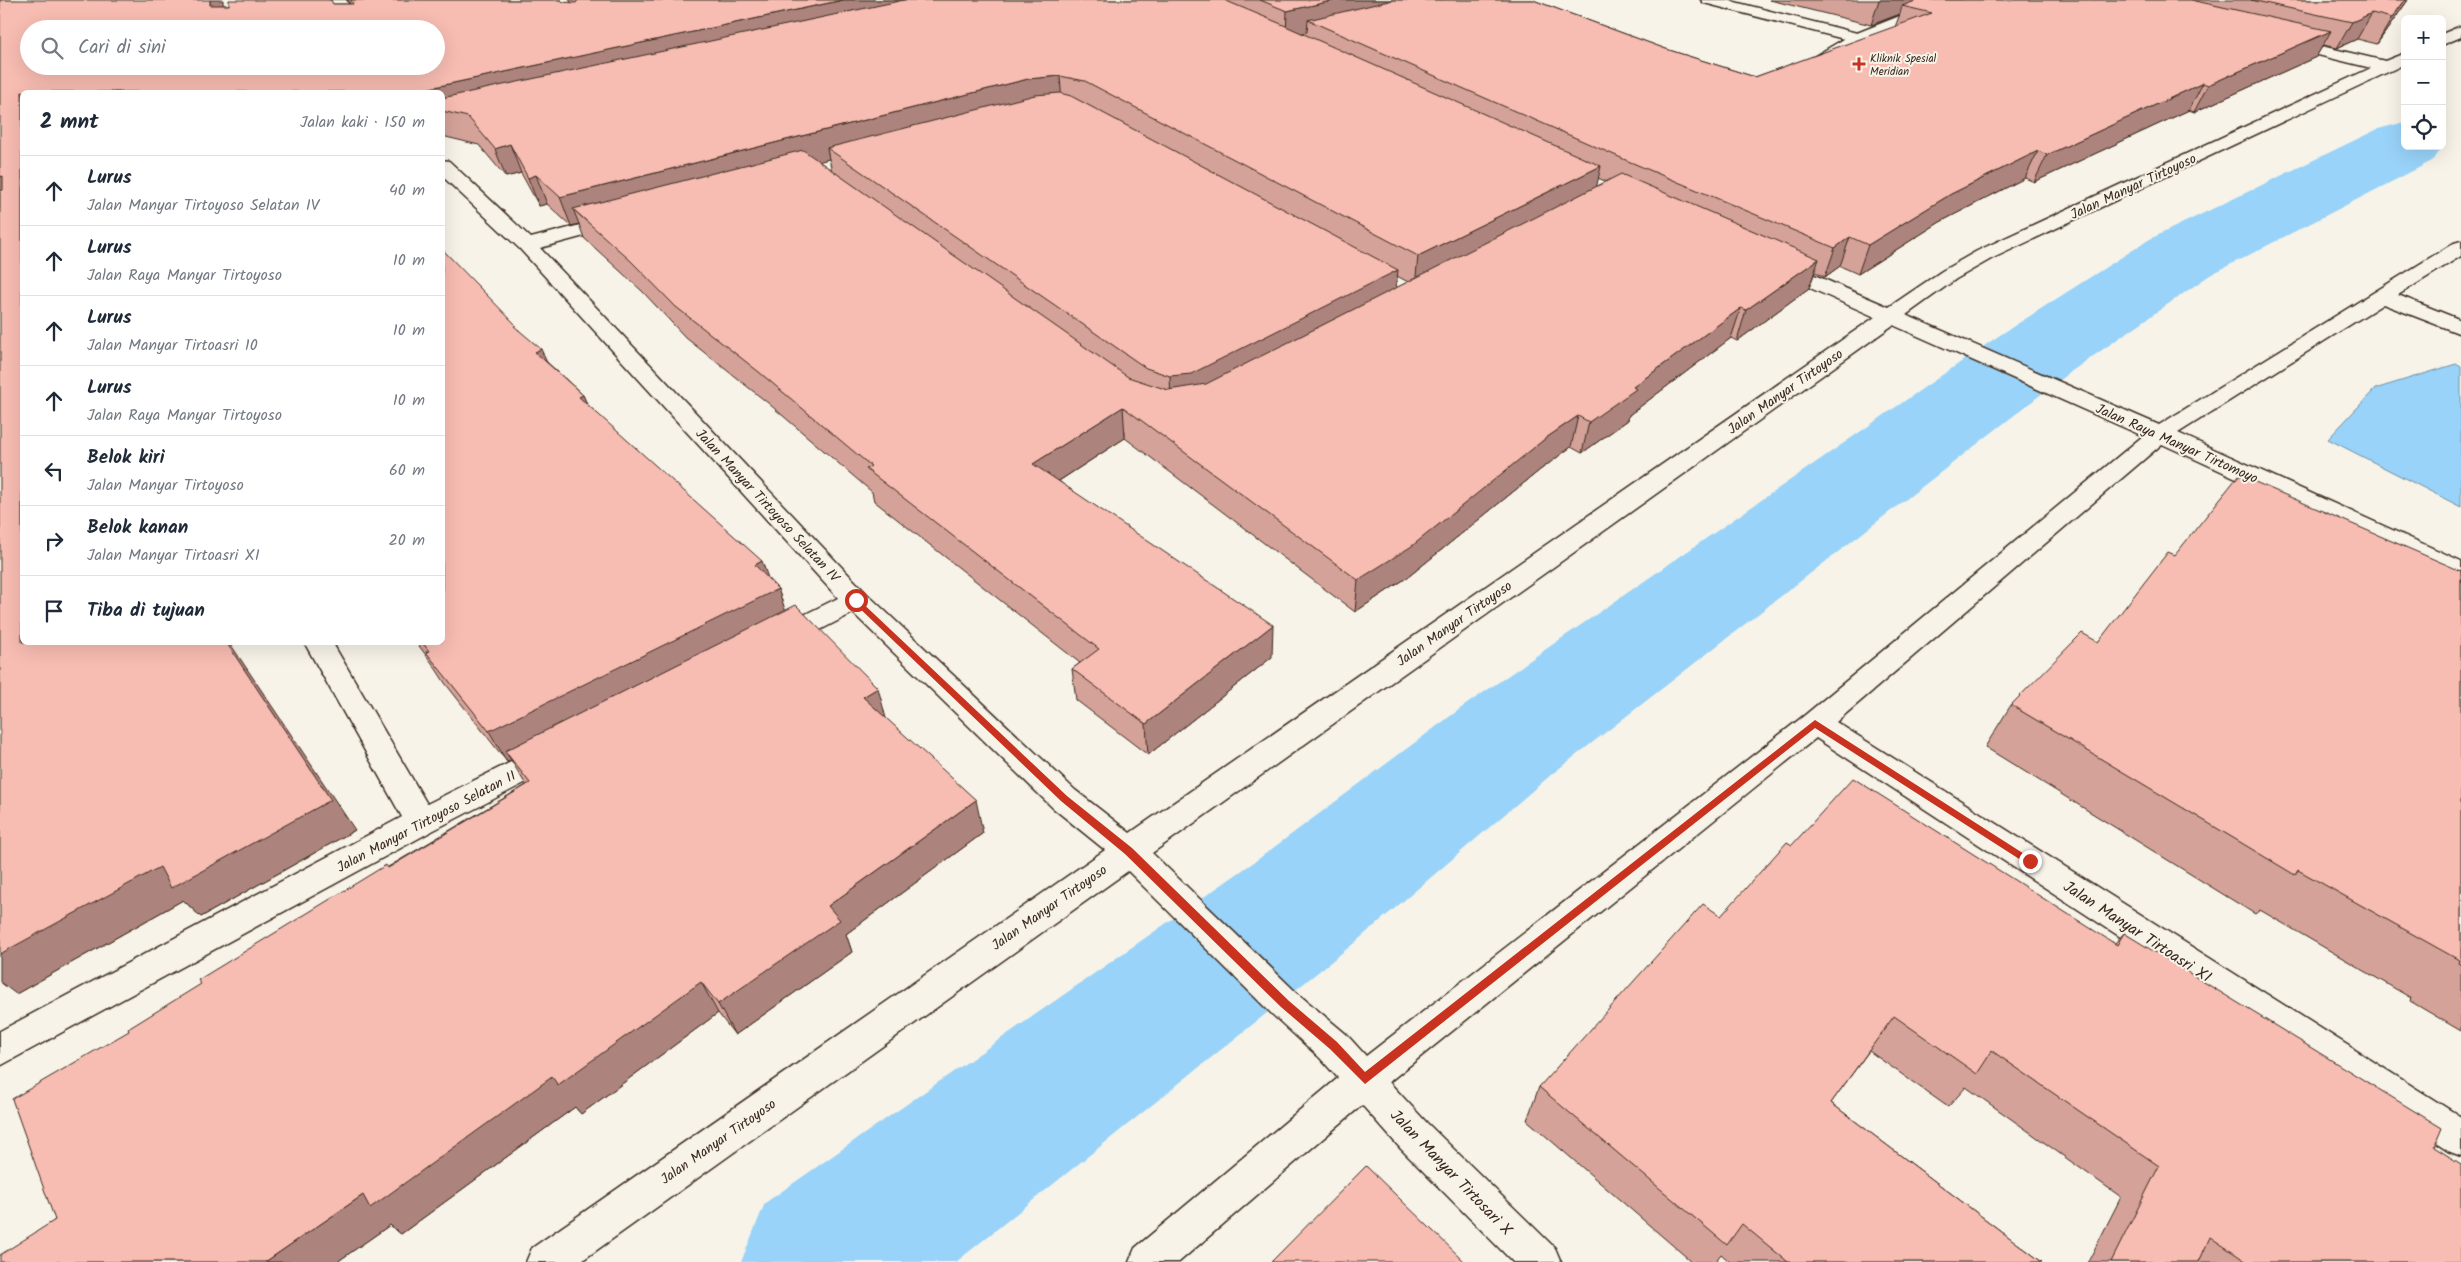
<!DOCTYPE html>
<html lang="id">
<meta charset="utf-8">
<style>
:root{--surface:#fff;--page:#f6f6f7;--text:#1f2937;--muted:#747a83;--line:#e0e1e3}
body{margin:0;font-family:Kalam,sans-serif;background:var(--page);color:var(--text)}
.controls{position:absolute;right:15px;top:15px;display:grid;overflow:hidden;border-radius:8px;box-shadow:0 5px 20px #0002}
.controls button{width:45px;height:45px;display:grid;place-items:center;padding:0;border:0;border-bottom:1px solid var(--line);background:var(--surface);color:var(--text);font:25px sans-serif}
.stop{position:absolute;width:15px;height:15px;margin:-11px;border:4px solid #c8321e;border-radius:50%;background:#fff}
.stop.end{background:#c8321e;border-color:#fff;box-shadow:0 1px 5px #0008}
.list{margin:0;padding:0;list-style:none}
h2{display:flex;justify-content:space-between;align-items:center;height:65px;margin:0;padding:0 20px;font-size:21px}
h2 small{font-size:16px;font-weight:400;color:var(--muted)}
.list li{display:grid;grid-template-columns:32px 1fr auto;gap:15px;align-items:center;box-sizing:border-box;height:70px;padding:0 20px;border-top:1px solid var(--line)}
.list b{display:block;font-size:19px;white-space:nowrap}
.list p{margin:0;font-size:16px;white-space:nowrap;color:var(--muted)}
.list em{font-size:16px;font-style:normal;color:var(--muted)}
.icon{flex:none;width:28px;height:28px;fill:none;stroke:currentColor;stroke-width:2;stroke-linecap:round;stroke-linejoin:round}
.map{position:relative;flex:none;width:2461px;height:1262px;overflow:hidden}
.search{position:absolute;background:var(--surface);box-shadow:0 5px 20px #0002;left:20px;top:20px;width:425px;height:55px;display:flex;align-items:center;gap:12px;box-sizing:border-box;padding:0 18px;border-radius:28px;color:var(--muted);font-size:19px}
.panel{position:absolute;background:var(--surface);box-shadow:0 5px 20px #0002;left:20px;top:90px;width:425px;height:555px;border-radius:8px}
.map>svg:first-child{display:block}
.water{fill:#99d3f9;stroke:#738fa1}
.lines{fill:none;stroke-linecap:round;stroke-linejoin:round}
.river{fill:#99d3f9;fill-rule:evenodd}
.minor-casing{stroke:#3b2a1e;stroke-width:3}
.minor{fill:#f7f3e8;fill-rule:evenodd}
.wall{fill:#d4a299;stroke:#3b2a1e;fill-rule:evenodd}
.shaded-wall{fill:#ad847d;stroke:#3b2a1e}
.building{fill:#f7bcb2;stroke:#3b2a1e;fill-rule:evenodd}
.route{fill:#c8321e}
.poi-dot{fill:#c8321e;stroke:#f7f3e8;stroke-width:2}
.labels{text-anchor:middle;stroke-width:4;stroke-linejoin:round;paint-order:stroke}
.far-poi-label{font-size:11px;fill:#3b2a1e;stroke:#f7f3e8;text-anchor:start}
.street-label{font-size:14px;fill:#3b2a1e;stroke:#f7f3e8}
.near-street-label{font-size:16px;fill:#3b2a1e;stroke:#f7f3e8}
</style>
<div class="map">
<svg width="2461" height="1262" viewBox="0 0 2461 1262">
<rect width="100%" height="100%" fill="#f7f3e8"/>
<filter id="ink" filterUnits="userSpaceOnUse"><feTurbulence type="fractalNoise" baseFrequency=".02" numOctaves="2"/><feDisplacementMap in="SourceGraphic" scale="10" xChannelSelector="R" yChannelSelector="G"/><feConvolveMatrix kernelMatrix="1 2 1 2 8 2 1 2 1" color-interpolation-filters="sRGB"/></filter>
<g filter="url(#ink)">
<!-- water -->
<path class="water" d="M 2456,364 L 2461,367 L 2461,507 L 2328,439 L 2375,389 Z"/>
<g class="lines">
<!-- river -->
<path class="river" d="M 2405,122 L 2405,146 L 2442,146 L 2432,161 L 2210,275 L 2066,375 L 1552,774 L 1353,944 L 956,1262 L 741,1262 L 765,1203 L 1257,860 L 1464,706 L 2000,335 L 2150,239 L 2378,129 Z
M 2442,144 L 2443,145 L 2442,146 Z"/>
<defs>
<path id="minor" d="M 330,0 L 346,0 L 363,29 L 347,29 Z
M 1701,0 L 1727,0 L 1857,33 L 1940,0 L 1962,0 L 1959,3 L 1864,41 L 1816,67 L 1808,62 L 1810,59 L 1844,39 L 1704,3 Z
M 2461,26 L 2461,37 L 2442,45 L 2442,34 Z
M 2283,37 L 2385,61 L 2405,53 L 2405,64 L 1991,259 L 1956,279 L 1906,315 L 2159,425 L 2454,243 L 2461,241 L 2461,256 L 2398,295 L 2461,320 L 2461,334 L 2383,304 L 2178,433 L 2461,561 L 2461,581 L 2162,444 L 1836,722 L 2461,1117 L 2461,1156 L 2448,1151 L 1816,738 L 1389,1082 L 1427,1123 L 1555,1248 L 1561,1262 L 1513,1262 L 1401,1149 L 1362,1105 L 1179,1262 L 1129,1262 L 1135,1248 L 1338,1078 L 1320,1058 L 1273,1015 L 1128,871 L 580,1262 L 526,1262 L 532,1248 L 1105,850 L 1053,808 L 853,613 L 789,646 L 779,649 L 769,646 L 765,639 L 769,632 L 838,598 L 520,249 L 442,176 L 442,160 L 449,161 L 531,238 L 618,215 L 625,217 L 628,221 L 625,225 L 540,248 L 866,593 L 1075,790 L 1130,833 L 1875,317 L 1770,270 L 1767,266 L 1770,262 L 1777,260 L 1784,262 L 1889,307 L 1942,271 L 1977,251 L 2371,68 L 2277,45 L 2275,42 ZM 1893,325 L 2143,436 L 1805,715 L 1366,1056 L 1346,1034 L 1297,993 L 1152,853 Z
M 304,642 L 332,642 L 427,804 L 541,747 L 552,743 L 563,747 L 567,755 L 563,763 L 432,831 L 0,1066 L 0,1031 L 402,817 Z"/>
</defs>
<!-- minor casing -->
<use href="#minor" class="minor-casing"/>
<!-- minor -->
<use href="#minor" class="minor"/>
</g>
<!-- wall -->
<path class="wall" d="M 0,0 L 223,5 L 350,4 L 348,0 L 561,0 L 563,2 L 572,3 L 569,0 L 1533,0 L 1666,49 L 1755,77 L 1895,27 L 1900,14 L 1871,25 L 1770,0 L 2408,0 L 2377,44 L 2357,39 L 2337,48 L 2323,45 L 2316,57 L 2194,112 L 2189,110 L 2034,182 L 2025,178 L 1940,222 L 1858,274 L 1840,266 L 1825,277 L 1815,272 L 1809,288 L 1737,341 L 1731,338 L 1629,415 L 1628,420 L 1582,453 L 1571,447 L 1540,470 L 1408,577 L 1355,612 L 1125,438 L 1059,481 L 1272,657 L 1148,755 L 1076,700 L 1072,669 L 1080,663 L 874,501 L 872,492 L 768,403 L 686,338 L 642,291 L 584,238 L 579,224 L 571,226 L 547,204 L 539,206 L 521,173 L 506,177 L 479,145 L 442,136 L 442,92 L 22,92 L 22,642 L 355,830 L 201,917 L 183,900 L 16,994 ZM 29,29 L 436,29 L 436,66 L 29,66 ZM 829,159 L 832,171 L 818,161 ZM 1598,178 L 1607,182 L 1596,187 ZM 1397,276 L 1408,282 L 1396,288 Z
M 518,329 L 547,362 L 583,395 L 587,404 L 778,589 L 785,610 L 886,718 L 983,833 L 846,934 L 852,952 L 735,1035 L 718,1013 L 581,1114 L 575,1107 L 401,1234 L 390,1225 L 337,1262 L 0,1262 L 55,1220 L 129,1031 L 388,867 L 526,785 L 511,760 L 507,762 L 445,683 L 432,663 L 416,642 L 442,642 Z
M 2175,555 L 2461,571 L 2461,1031 L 2410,1001 L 2411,998 L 2260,910 L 2255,914 L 1985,747 L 2011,705 L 2098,642 Z
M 1792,845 L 2115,943 L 2124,933 L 2434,1147 L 2461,1262 L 2088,1262 L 2121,1197 L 1966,1087 L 1948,1107 L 1869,1051 L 1831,1103 L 2042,1262 L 1730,1262 L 1721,1254 L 1715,1262 L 1692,1262 L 1527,1120 L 1539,1087 L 1721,916 Z"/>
<!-- shaded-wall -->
<path class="shaded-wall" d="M 210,0 L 223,0 L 224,29 L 210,5 Z
M 843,0 L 964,0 L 442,111 L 442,92 L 429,92 L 430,88 Z
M 1336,0 L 1443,0 L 1308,20 L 1307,32 L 1286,37 L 1287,11 Z
M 1879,0 L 1935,0 L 1902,6 L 1900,14 L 1871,25 Z
M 2405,0 L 2408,0 L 2377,44 L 2392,18 Z
M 2372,13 L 2357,39 L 2337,48 L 2352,22 Z
M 2331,31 L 2316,57 L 2194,112 L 2208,85 Z
M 1060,76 L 1062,103 L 827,148 L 829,159 L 587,222 L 573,209 L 579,224 L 571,226 L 560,197 L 1028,79 Z
M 2203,83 L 2189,110 L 2034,182 L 2047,155 Z
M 510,144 L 521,173 L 506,177 L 495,149 Z
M 2038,151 L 2025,178 L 1940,222 L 1858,274 L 1868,245 L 1951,194 Z
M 1601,166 L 1595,194 L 1415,286 L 1418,256 Z
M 536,175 L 547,204 L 539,206 L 528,178 Z
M 3,176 L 22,204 L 0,209 L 0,177 Z
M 1850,237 L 1840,266 L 1825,277 L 1835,248 Z
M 1819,259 L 1809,288 L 1737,341 L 1746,310 Z
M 1398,270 L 1395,296 L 1171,403 L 1170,376 Z
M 1741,308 L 1731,338 L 1629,415 L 1628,420 L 1582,453 L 1589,422 L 1633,387 Z
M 541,349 L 554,379 L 535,352 Z
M 583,395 L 596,425 L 579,397 Z
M 1123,407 L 1125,438 L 1037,495 L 1033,464 Z
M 1578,416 L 1571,447 L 1540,470 L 1408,577 L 1355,612 L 1358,580 L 1546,438 Z
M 762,561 L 773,592 L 778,589 L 789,621 L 505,751 L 511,760 L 507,762 L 489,731 Z
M 1273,625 L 1272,657 L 1148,755 L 1146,724 Z
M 226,642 L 229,642 L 355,830 L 201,917 L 183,900 L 16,994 L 0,982 L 0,954 Z
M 878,688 L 887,722 L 863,697 Z
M 976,800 L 983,833 L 846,934 L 852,952 L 735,1035 L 718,1004 L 828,906 Z
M 701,982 L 718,1013 L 581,1114 L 575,1107 L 401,1234 L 390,1225 L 337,1262 L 265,1262 L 363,1195 L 552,1077 Z"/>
<!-- building -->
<path class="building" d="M 0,0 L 210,0 L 210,5 L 229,5 L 229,0 L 331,0 L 333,4 L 353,4 L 351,0 L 561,0 L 563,2 L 576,3 L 578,0 L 843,0 L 430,88 L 429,92 L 361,92 L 354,91 L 354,92 L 22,92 L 22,642 L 226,642 L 331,800 L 171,888 L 160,867 L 0,954 L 0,191 L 3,190 L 3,176 L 0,177 ZM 29,29 L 436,29 L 436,66 L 29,66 Z
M 904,0 L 1224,0 L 1279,23 L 1601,166 L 1418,256 L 1085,81 L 1060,76 L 1028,79 L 560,197 L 536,175 L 528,178 L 510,144 L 495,149 L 468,117 L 442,111 L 442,98 Z
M 1260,0 L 1336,0 L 1287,11 Z
M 1393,0 L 1533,0 L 1666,49 L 1755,77 L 1932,13 L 1902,6 L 1918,0 L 2191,0 L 2331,31 L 2208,85 L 2203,83 L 2047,155 L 2038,151 L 1951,194 L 1868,245 L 1850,237 L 1835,248 L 1628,161 L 1308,20 Z
M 2251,0 L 2405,0 L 2392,18 L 2372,13 L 2352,22 Z
M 1060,93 L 1071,96 L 1398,270 L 1191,374 L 1170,376 L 1146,368 L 827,148 L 1035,95 Z
M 803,150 L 1128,377 L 1168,390 L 1206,384 L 1621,174 L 1819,259 L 1746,310 L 1741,308 L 1633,387 L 1636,389 L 1589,422 L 1578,416 L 1546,438 L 1412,546 L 1358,580 L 1123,407 L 1033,464 L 1273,625 L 1146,724 L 1072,669 L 1099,649 L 866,469 L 871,466 L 759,372 L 676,307 L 631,261 L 573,209 Z
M 442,249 L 516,325 L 514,326 L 541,349 L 535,352 L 583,395 L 579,397 L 762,561 L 755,565 L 778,589 L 489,731 L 426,652 L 429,651 L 422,642 L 442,642 Z
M 2239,475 L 2461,571 L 2461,965 L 2458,963 L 2459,960 L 2298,870 L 2295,875 L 2011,705 L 2082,633 L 2098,642 L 2168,552 L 2175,555 Z
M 796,605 L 878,688 L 863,697 L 976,800 L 828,906 L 840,920 L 718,1004 L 701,982 L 558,1085 L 552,1077 L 370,1208 L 363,1195 L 265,1262 L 0,1262 L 0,1255 L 55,1220 L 12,1099 L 129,1031 L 128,1029 L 201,984 L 198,980 L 386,865 L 388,868 L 530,783 L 505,751 Z
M 1853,778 L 2117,945 L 2124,933 L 2442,1128 L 2434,1147 L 2461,1164 L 2461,1262 L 2247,1262 L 2210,1237 L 2199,1262 L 2111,1262 L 2159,1166 L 1992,1051 L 1977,1074 L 1894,1016 L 1831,1103 L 2042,1262 L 1788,1262 L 1742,1224 L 1727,1245 L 1539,1087 L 1703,904 L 1721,916 L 1787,842 L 1792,845 Z
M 1366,1166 L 1465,1262 L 1271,1262 Z"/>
</g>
<!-- route -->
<path class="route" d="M 856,597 L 1067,796 L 1132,848 L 1289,1001 L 1337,1042 L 1365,1072 L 1815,720 L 2035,861 L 2030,865 L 2027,864 L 1815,728 L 1365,1084 L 1330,1049 L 1281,1007 L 1125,854 L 1061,801 L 853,602 L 852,600 Z"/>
<!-- markers -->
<path class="poi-dot" d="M1856.5 56.5h5v5h5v5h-5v5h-5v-5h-5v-5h5z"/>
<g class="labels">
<!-- far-poi labels -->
<g class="far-poi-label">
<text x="1870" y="62">Kliknik Spesial<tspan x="1870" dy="13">Meridian</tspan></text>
</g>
<!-- street labels -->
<g class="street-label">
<text transform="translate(2133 186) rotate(-25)" y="5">Jalan Manyar Tirtoyoso</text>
<text transform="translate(1785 391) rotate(-35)" y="5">Jalan Manyar Tirtoyoso</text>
<text transform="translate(2177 443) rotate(24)" y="5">Jalan Raya Manyar Tirtomoyo</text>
<text transform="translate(768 505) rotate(47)" y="5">Jalan Manyar Tirtoyoso Selatan IV</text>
<text transform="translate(1454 623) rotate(-35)" y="5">Jalan Manyar Tirtoyoso</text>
<text transform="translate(426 821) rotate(-28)" y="5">Jalan Manyar Tirtoyoso Selatan II</text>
<text transform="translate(1049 907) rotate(-35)" y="5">Jalan Manyar Tirtoyoso</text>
<text transform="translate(718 1141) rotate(-35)" y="5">Jalan Manyar Tirtoyoso</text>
</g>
<!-- near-street labels -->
<g class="near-street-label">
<text transform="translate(2138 931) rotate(33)" y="6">Jalan Manyar Tirtoasri XI</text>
<text transform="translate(1452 1172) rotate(46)" y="6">Jalan Manyar Tirtosari X</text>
</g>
</g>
</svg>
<div class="controls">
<button>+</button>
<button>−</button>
<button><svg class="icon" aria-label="locate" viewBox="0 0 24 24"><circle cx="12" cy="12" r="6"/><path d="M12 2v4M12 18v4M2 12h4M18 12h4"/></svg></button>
</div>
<div class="stop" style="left:856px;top:600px"></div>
<div class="stop end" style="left:2030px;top:861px"></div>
<div class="search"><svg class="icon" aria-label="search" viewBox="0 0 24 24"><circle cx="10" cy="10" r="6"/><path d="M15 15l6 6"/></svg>Cari di sini</div>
<section class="panel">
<h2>2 mnt<small>Jalan kaki · 150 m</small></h2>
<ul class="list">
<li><svg class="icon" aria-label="ahead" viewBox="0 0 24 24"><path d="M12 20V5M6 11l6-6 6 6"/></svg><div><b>Lurus</b><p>Jalan Manyar Tirtoyoso Selatan IV</p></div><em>40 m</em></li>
<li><svg class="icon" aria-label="ahead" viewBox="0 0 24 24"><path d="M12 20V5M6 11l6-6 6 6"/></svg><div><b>Lurus</b><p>Jalan Raya Manyar Tirtoyoso</p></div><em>10 m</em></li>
<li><svg class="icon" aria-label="ahead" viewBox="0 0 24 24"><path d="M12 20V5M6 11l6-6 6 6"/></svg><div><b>Lurus</b><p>Jalan Manyar Tirtoasri 10</p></div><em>10 m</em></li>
<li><svg class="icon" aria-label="ahead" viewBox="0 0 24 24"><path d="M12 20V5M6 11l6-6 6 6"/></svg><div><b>Lurus</b><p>Jalan Raya Manyar Tirtoyoso</p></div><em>10 m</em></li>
<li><svg class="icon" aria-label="left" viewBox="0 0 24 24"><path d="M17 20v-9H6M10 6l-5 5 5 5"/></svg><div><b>Belok kiri</b><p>Jalan Manyar Tirtoyoso</p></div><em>60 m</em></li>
<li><svg class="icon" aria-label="right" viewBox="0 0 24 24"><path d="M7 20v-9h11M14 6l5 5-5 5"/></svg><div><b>Belok kanan</b><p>Jalan Manyar Tirtoasri XI</p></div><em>20 m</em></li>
<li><svg class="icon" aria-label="arrive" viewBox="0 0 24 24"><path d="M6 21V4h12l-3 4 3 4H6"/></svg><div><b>Tiba di tujuan</b></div></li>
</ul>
</section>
</div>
